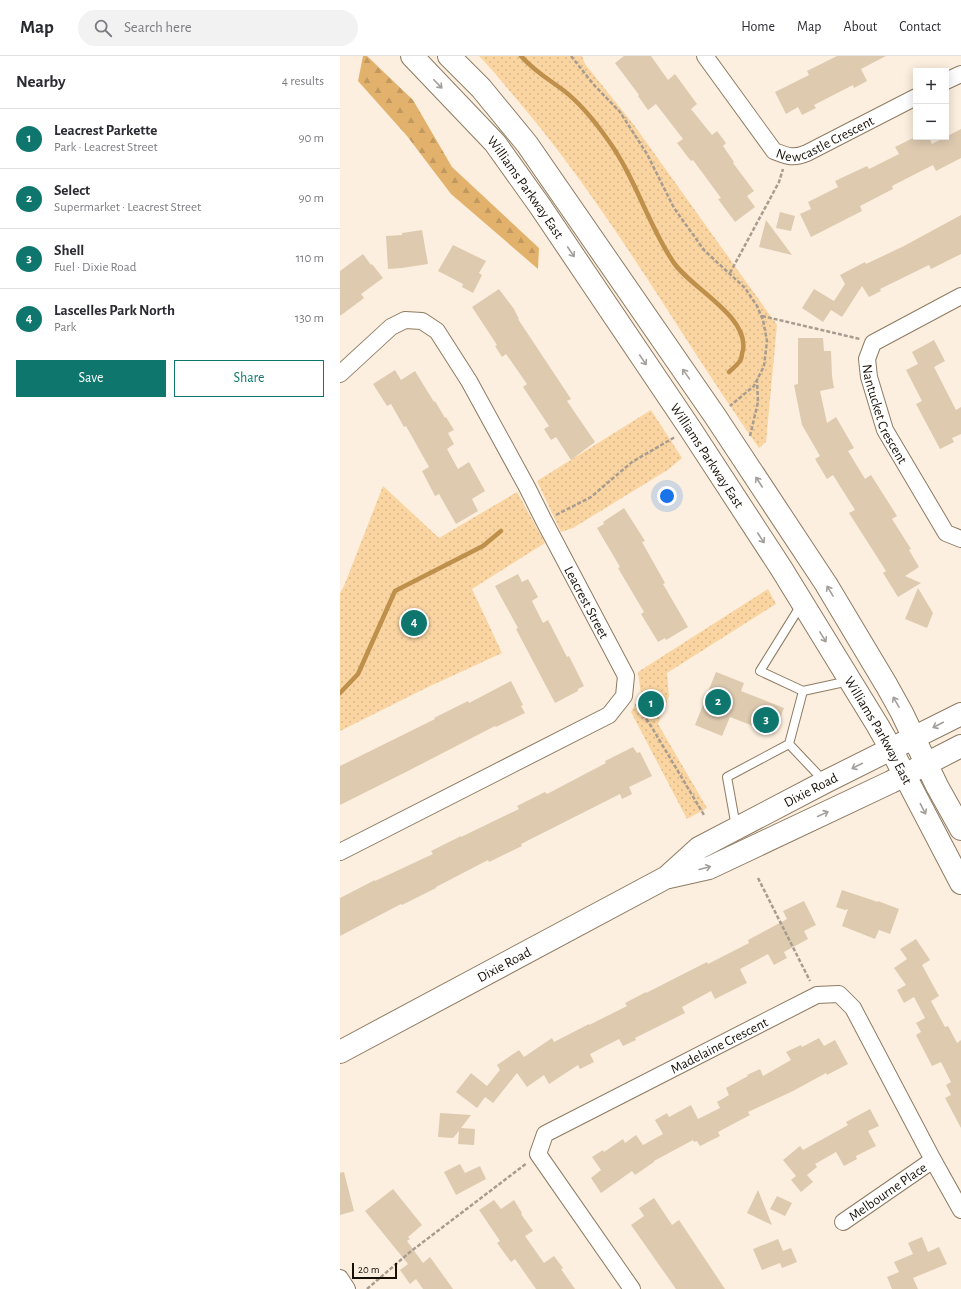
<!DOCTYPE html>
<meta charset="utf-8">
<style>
:root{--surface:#fff;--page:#f2f2f3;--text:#2b2b33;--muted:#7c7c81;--line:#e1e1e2;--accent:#0f766e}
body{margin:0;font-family:"Alegreya Sans",sans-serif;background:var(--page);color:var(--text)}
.controls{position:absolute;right:12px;top:12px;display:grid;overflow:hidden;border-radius:0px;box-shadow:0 2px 10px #0003}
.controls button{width:36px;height:36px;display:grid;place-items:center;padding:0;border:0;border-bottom:1px solid var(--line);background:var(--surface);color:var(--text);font:20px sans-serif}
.scale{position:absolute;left:12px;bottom:10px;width:45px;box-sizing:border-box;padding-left:4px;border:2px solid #171007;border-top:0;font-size:11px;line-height:14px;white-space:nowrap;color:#171007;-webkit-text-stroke:3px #fcefdf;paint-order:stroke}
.you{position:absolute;left:327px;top:440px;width:14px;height:14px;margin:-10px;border:3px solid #fff;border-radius:50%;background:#1a73e8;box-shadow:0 0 0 6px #1a73e833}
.badge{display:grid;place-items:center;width:26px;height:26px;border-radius:50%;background:var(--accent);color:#fff;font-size:13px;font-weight:700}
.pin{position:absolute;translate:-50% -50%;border:2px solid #fff;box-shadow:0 1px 4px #0006}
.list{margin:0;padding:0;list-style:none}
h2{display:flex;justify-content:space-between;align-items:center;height:52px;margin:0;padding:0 16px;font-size:17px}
h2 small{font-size:13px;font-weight:400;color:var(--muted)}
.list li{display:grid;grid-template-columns:26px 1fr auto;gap:12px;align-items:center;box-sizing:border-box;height:60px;padding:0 16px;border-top:1px solid var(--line)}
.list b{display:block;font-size:15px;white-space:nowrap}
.list p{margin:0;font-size:13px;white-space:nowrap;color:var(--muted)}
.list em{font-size:13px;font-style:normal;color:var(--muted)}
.actions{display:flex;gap:8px;padding:12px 16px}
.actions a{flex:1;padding:9px 0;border:1px solid var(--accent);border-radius:0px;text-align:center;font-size:14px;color:var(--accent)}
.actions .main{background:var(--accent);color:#fff}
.icon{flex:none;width:22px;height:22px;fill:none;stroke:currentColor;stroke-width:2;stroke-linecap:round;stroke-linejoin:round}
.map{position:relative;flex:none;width:621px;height:1233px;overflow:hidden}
header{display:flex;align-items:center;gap:24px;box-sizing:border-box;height:56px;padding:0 20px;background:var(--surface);border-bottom:1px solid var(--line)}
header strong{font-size:19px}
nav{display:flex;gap:22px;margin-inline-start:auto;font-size:14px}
.search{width:280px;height:36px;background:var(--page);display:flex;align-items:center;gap:10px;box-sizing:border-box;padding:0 14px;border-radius:22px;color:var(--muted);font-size:15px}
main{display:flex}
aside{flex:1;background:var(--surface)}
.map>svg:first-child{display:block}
.forest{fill:url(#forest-firs)}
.park{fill:url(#park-dots)}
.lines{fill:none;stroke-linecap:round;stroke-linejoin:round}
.stream{stroke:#be904b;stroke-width:4.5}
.building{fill:#decaaf}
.service-casing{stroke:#8e7b62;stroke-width:10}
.minor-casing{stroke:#8e7b62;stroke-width:18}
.secondary-casing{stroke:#8e7b62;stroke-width:24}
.path{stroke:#a79c8f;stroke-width:2.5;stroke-dasharray:4 2;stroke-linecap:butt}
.service{stroke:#fff;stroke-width:8}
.minor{stroke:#fff;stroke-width:16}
.secondary{stroke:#fff;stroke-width:22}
.oneway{stroke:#a29f9c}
.labels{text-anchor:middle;stroke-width:3;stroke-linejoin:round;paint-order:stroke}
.street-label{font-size:14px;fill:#171007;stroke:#fcefdf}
</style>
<header>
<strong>Map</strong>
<div class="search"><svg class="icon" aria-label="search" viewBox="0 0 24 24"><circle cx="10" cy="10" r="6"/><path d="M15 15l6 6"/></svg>Search here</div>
<nav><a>Home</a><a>Map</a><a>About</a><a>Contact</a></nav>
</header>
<main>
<aside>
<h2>Nearby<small>4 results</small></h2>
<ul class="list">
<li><span class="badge">1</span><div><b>Leacrest Parkette</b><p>Park · Leacrest Street</p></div><em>90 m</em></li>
<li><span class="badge">2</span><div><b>Select</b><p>Supermarket · Leacrest Street</p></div><em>90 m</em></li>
<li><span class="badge">3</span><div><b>Shell</b><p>Fuel · Dixie Road</p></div><em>110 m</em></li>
<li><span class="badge">4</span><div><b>Lascelles Park North</b><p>Park</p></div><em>130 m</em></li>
</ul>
<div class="actions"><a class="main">Save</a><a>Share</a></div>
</aside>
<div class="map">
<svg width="621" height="1233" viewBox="0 0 621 1233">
<defs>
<pattern id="forest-firs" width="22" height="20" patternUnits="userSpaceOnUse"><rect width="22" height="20" fill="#e2b26d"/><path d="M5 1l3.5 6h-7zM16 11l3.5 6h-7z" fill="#c1985d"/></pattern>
<pattern id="park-dots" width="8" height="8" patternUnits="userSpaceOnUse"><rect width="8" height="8" fill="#fad5a2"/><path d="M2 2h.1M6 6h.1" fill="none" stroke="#d6b68a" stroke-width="1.8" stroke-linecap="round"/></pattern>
</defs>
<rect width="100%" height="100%" fill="#fcefdf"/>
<!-- forest -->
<path class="forest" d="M 23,0 L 27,0 L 73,44 L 112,111 L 199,192 L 198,213 L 111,138 L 67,80 L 18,25 Z"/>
<!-- park -->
<path class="park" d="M 139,0 L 242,0 L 245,8 L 294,69 L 437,269 L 426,386 L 419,392 C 340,280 273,158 184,52 C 169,35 155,16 139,0 Z
M 311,354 L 342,402 L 329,413 L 233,472 L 221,476 L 197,425 Z
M 43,430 L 99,482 L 177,436 L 205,487 L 132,533 L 162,597 L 86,632 L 0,675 L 0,537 L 4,530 Z
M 428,533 L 436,548 L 327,617 L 329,640 L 318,668 L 367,752 L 347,763 L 291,656 L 301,639 L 298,616 Z"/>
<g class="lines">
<!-- stream -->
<path class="stream" d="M 181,0 C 194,15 207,22 223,34 C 239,46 256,67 268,84 C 295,121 307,166 332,204 C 348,231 409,259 403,294 C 402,296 402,300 401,303 C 399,308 393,312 389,316
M 0,637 L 18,618 L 55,535 L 143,490 L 161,475"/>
</g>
<!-- building -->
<path class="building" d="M 284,0 L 311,0 L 328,24 L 335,18 L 357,48 L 351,53 L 372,79 L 377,75 L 386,87 L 383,90 L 394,106 L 393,107 L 414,135 L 407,140 L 415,151 L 395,166 L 378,143 L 381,142 L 353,104 L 351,105 L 337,87 L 343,83 L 316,48 L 308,54 L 298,40 L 299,39 L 275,7 Z
M 497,0 L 546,0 L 521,13 L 527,25 L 514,32 L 513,29 L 474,49 L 476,52 L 462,59 L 458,51 L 446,58 L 435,36 L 469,19 L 467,15 Z
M 621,73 L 621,102 L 596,115 L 593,109 L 552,130 L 553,133 L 520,150 L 522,155 L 471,181 L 460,158 L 471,153 L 468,146 L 498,131 L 495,125 L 527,110 L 529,113 L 559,98 L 555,91 L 575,81 L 589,81 L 592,88 Z
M 440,156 L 455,160 L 451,175 L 436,172 Z
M 621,159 L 621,198 L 591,213 L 589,209 L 540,233 L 541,235 L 529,241 L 522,230 L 502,261 L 491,254 L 483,266 L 462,252 L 474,233 L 494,245 L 505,228 L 500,219 L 525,206 L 526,208 L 564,190 Z
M 426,164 L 452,199 L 419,191 Z
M 82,174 L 88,208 L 62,212 L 48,213 L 46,180 L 62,179 L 62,177 Z
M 113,189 L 146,205 L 139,217 L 142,219 L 133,237 L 122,231 L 123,228 L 98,215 Z
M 23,198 L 31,209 L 32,208 L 43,222 L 21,238 L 24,242 L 0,260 L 0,215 Z
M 159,233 L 174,253 L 179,263 L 178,263 L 231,343 L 227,345 L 255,386 L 231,404 L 216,381 L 211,384 L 204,373 L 209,370 L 183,331 L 187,328 L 166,298 L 162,301 L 155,290 L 157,289 L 132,251 Z
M 458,282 L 483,282 L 484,295 L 491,295 L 492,320 L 494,332 L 480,335 L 487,367 L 496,361 L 514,392 L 508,395 L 525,423 L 531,419 L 557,460 L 552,463 L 571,493 L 569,494 L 579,511 L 565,520 L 581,527 L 558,541 L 543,517 L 546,515 L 509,457 L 515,454 L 493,419 L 487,423 L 475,403 L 480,400 L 462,369 L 454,329 L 458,328 Z
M 594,284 L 605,305 L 594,311 L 616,354 L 621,351 L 621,378 L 612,382 L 614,386 L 600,393 L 576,348 L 582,345 L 566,314 L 578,308 L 572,296 Z
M 55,314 L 61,324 L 75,315 L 94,346 L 95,345 L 105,362 L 106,361 L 114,374 L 108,377 L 114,388 L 107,393 L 118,413 L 129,406 L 145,435 L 132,443 L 138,455 L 116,468 L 99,438 L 95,440 L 82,415 L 89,411 L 66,370 L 64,371 L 51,348 L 47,350 L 33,328 Z
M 284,452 L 305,485 L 302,486 L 325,527 L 323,528 L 348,571 L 326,584 L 325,582 L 318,586 L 301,558 L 304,556 L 278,512 L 280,511 L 257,472 L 264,468 L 263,466 Z
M 178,518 L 182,526 L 188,523 L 198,541 L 192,545 L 203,567 L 208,564 L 227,601 L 229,600 L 244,630 L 238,633 L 238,635 L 215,647 L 176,573 L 178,572 L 155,530 Z
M 578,532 L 593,557 L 587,572 L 565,563 Z
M 376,616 L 404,627 L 401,635 L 444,652 L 434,678 L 390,661 L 382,680 L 355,669 Z
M 171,625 L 183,649 L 181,650 L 185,657 L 156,671 L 155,670 L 66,716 L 0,749 L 0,710 L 95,663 L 94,662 L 128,645 L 129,647 Z
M 293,691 L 297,697 L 300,696 L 312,720 L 289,731 L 292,738 L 282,743 L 280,738 L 181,788 L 182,790 L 149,806 L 148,804 L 96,831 L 96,832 L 62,849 L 61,848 L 0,880 L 0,842 L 35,824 L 35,825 L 93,798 L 91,795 L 121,780 L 121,781 L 179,753 L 177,750 L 205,736 L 207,738 L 266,707 L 265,705 Z
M 502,834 L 538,846 L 538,845 L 559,853 L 550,878 L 539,874 L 535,883 L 502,870 L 508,853 L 505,854 L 496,851 Z
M 464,845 L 476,869 L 464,875 L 468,883 L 444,896 L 447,902 L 434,909 L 428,898 L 400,913 L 407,927 L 375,943 L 371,935 L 342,951 L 345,957 L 295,982 L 296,984 L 283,990 L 279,983 L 250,998 L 254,1006 L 240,1013 L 238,1009 L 209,1028 L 204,1019 L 187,1031 L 177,1017 L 153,1047 L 145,1041 L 137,1052 L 116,1036 L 131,1017 L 147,1030 L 160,1014 L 157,1009 L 179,994 L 184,1001 L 212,982 L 214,986 L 249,968 L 249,969 L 287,950 L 285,947 L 306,936 L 306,937 L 367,906 L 368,908 L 409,887 L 408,884 L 447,863 L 443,855 Z
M 576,883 L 590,904 L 582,909 L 599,940 L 591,945 L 605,971 L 608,970 L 617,987 L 621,984 L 621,1072 L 605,1042 L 611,1039 L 606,1029 L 611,1026 L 601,1006 L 592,1010 L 576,979 L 581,976 L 576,967 L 585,962 L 574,941 L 564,947 L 557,934 L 566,929 L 554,912 L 567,903 L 560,893 Z
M 479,982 L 484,990 L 495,984 L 508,1008 L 487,1019 L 486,1017 L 453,1035 L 408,1056 L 410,1059 L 378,1076 L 380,1080 L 360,1090 L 357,1085 L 354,1086 L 353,1084 L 314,1105 L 314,1106 L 295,1119 L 292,1115 L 261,1137 L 251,1122 L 261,1114 L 252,1101 L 263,1094 L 264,1096 L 283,1083 L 285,1087 L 296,1079 L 303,1089 L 323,1078 L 315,1064 L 327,1057 L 329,1061 L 351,1049 L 358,1063 L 380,1052 L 377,1046 L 389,1039 L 386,1032 L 408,1020 L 407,1019 L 420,1013 L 423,1020 L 451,1004 L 446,996 L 461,989 L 462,991 Z
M 530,1053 L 539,1070 L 528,1075 L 536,1090 L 516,1100 L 517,1103 L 504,1110 L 496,1096 L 475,1108 L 477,1111 L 467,1119 L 473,1126 L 461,1136 L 451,1124 L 456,1120 L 443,1104 L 460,1090 L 463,1094 L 508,1069 L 506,1066 Z
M 100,1057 L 131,1059 L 121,1072 L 135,1073 L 134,1089 L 118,1088 L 119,1075 L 113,1082 L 98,1081 Z
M 120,1108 L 125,1117 L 140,1110 L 146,1123 L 116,1139 L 104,1116 Z
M 4,1116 L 14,1155 L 0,1159 L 0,1117 Z
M 53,1133 L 82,1169 L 68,1181 L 70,1183 L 67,1185 L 83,1207 L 90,1201 L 113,1233 L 83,1233 L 76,1223 L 70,1228 L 60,1214 L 68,1208 L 25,1155 Z
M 418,1134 L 432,1169 L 407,1157 Z
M 437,1140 L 452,1147 L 445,1160 L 430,1153 Z
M 314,1142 L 332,1169 L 339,1164 L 385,1233 L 336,1233 L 291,1169 L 304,1160 L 299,1152 Z
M 154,1144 L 161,1153 L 174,1144 L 182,1157 L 181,1158 L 193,1175 L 185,1180 L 204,1207 L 214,1200 L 223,1212 L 221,1213 L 235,1233 L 196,1233 L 175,1203 L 171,1206 L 157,1187 L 160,1185 L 139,1154 Z
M 582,1181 L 588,1196 L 599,1191 L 607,1208 L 573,1222 L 578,1233 L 552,1233 L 547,1221 L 559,1216 L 554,1206 L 573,1198 L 568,1187 Z
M 438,1183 L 443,1195 L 451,1192 L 457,1206 L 442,1212 L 440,1207 L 422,1214 L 413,1193 Z"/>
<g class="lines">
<defs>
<path id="service" d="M 463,635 L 509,625
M 449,688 L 485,726
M 396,771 L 387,721 L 449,688 L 463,635 L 420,615 L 461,549"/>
<g id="minor">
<path id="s1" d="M 365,0 L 434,95 C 447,100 453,103 467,97 L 576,41"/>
<path d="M 606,25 L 621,18"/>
<path id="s2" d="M 621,240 L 533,287 L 527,303 L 529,321 L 545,374 L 606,477 L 621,483"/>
<path id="s3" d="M 0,318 L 51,271 L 65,264 L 82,265 L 97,275 L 129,325 L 187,431 L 204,465 L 286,620 L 284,640 L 269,659 L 0,796"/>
<path id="s4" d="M 503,1166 L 593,1104"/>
<path d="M 0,1222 L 7,1233"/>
<path id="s5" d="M 292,1233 L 198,1098 L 205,1078 L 477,939 L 499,938 L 513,952 L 593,1104 L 621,1154"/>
</g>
<g id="secondary">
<path id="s6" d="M 72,0 L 155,87 L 200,150 L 351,374 L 441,512 L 538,670 L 551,693 L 621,827"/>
<path d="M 109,0 L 141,32 L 187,88 L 375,360 L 486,528 L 547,630 L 562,657 L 597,730 L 621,773"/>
<path d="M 329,821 L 369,812 L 551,726 L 621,690"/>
<path id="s7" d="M 0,996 L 327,821 L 359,792 L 485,726 L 621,658"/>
</g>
</defs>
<!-- service casing -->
<use href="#service" class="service-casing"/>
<!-- minor casing -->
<use href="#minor" class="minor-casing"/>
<!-- secondary casing -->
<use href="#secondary" class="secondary-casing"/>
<!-- path -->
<path class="path" d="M 231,0 L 254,29 L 280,56 L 307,98 L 334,152 L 364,194 L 405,232 L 417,250 L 423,264 L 427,285 L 424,310 L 414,330 L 390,350
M 390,217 L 439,126 L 443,113
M 422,260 L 520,283
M 410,380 L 418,346 L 417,325
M 216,459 L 251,441 L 292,406 L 335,381
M 296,648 L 311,670 L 364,759
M 418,822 L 470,925
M 27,1233 L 70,1196 L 187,1107"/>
<!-- service -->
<use href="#service" class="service"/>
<!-- minor -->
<use href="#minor" class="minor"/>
<!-- secondary -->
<use href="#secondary" class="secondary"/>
</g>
<!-- one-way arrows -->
<defs><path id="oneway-shaft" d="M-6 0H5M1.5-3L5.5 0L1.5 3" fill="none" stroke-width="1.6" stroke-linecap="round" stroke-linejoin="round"/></defs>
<g class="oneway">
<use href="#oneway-shaft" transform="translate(98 28) rotate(46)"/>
<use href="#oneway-shaft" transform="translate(231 196) rotate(56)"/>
<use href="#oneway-shaft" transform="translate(303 304) rotate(56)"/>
<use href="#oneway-shaft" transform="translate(346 318) rotate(-125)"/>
<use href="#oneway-shaft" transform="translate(419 426) rotate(-123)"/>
<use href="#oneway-shaft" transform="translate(421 482) rotate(57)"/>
<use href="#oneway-shaft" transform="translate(490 535) rotate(-121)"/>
<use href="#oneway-shaft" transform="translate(483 581) rotate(58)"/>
<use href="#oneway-shaft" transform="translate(556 646) rotate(-120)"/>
<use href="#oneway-shaft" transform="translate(598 669) rotate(153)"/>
<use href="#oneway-shaft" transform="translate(517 710) rotate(153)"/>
<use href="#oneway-shaft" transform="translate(583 753) rotate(63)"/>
<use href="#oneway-shaft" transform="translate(483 758) rotate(-25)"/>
<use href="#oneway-shaft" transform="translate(365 812) rotate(-15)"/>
</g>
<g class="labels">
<!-- street labels -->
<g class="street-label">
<text dy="5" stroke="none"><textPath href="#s1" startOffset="173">Newcastle Crescent</textPath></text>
<text dy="5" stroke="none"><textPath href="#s6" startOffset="174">Williams Parkway East</textPath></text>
<text dy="5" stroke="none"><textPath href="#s2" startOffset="175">Nantucket Crescent</textPath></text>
<text dy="5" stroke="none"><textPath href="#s6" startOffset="498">Williams Parkway East</textPath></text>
<text dy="5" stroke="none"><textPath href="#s3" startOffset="430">Leacrest Street</textPath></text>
<text dy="5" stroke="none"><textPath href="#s6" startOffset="822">Williams Parkway East</textPath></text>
<text dy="5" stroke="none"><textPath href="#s7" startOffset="540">Dixie Road</textPath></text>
<text dy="5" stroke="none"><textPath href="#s7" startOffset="186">Dixie Road</textPath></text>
<text dy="5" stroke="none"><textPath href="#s5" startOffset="381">Madelaine Crescent</textPath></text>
<text dy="5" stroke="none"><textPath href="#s4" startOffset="54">Melbourne Place</textPath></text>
</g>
</g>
</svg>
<div class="controls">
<button>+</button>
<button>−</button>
</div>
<div class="scale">20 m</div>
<div class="you"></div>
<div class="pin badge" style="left:311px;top:648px">1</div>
<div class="pin badge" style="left:378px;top:646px">2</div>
<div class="pin badge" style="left:426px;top:664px">3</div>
<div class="pin badge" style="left:74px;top:567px">4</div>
</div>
</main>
